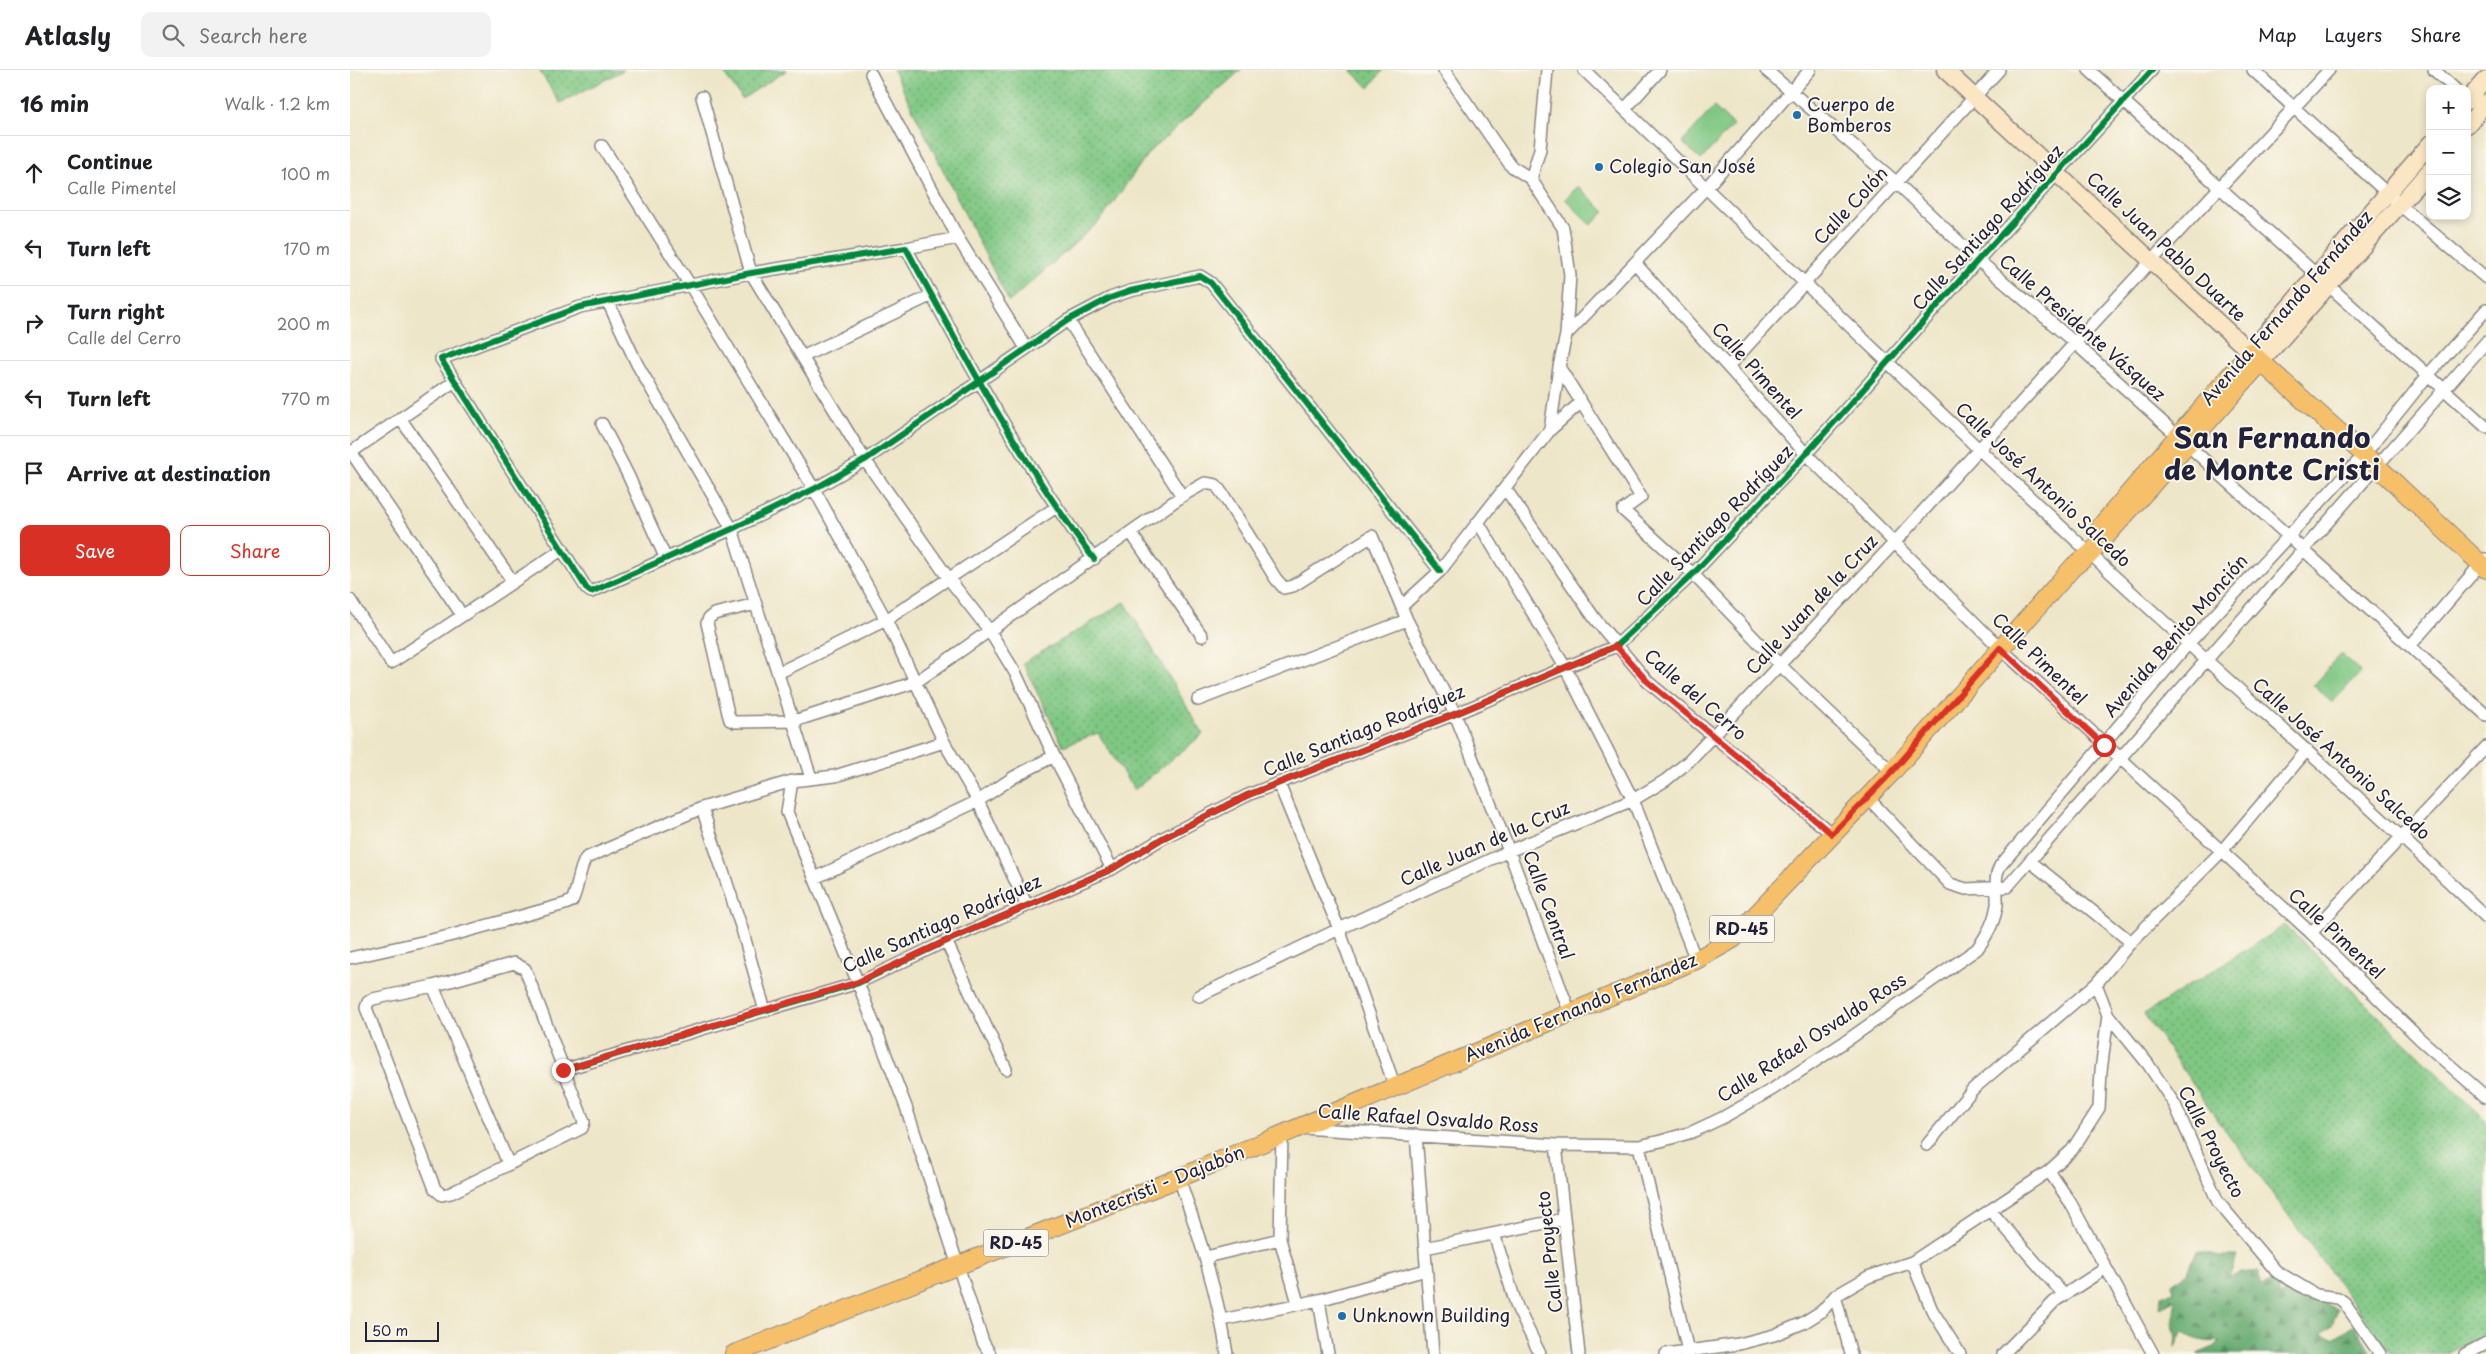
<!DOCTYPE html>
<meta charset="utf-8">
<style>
:root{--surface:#fff;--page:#f2f2f2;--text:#202124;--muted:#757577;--line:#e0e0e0;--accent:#d93025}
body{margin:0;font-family:"Playpen Sans",sans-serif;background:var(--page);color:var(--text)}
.controls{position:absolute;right:15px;top:15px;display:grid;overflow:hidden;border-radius:10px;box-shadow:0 2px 8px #0003}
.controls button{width:45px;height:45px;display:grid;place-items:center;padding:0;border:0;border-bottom:1px solid var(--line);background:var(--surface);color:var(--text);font:25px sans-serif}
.scale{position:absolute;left:15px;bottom:12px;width:74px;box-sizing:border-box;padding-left:5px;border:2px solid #22223b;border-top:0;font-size:14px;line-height:18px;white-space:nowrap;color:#22223b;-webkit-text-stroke:4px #fbf7ec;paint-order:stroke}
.stop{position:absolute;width:15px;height:15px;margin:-11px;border:4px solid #d93025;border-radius:50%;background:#fff}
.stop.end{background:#d93025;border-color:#fff;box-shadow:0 1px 5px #0008}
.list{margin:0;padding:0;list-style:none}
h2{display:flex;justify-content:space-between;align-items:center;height:65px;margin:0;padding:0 20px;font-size:21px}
h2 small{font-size:16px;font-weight:400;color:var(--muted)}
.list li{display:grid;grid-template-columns:32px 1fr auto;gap:15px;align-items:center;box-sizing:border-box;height:75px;padding:0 20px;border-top:1px solid var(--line)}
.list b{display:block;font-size:19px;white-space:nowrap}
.list p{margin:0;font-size:16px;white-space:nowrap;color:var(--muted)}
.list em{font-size:16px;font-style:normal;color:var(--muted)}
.actions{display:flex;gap:10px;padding:15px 20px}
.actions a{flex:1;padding:11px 0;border:1px solid var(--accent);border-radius:10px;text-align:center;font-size:18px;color:var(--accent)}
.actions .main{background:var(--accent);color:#fff}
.icon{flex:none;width:28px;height:28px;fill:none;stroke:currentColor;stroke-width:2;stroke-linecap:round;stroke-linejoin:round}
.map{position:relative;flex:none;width:2136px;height:1284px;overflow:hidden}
header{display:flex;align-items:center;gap:30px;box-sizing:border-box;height:70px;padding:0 25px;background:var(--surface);border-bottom:1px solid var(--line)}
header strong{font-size:24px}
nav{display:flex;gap:28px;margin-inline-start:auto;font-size:18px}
.search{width:350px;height:45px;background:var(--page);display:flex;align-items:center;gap:12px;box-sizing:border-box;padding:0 18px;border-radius:10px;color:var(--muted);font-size:19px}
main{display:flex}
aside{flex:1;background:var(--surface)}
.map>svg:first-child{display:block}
.grass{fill:url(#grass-dots);stroke:#50745f}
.forest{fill:url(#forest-firs);stroke:#446756}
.pitch{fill:#7fc783;stroke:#50745f}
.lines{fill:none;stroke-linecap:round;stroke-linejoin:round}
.street-casing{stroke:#888482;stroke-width:14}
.secondary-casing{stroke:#888482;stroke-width:19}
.primary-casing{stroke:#888482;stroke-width:20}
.street{stroke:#fff;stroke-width:11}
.secondary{stroke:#fbe6c4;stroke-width:16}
.primary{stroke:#f6c06b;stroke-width:18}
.cycleway-casing{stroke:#fbf7ec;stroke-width:9}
.cycleway{stroke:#00873e;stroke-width:6}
.route{stroke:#d93025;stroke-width:6}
.poi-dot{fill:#1f6fb2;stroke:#fbf7ec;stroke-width:2}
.labels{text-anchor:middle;stroke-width:4;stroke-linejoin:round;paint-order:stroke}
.shield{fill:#fbf7ec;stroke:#636270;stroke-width:1}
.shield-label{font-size:16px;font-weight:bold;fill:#22223b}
.poi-label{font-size:18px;fill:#22223b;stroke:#fbf7ec;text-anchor:start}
.street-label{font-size:18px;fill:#22223b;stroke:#fbf7ec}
.town-label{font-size:28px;font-weight:bold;fill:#22223b;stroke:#fbf7ec}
</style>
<header>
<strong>Atlasly</strong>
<div class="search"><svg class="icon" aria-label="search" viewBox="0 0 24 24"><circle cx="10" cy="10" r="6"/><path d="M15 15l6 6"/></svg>Search here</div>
<nav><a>Map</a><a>Layers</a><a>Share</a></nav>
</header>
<main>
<aside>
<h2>16 min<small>Walk · 1.2 km</small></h2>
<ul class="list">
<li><svg class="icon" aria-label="ahead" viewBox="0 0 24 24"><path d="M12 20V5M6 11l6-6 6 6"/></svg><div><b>Continue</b><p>Calle Pimentel</p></div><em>100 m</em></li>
<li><svg class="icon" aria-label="left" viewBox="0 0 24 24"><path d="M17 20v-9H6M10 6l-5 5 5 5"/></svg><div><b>Turn left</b></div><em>170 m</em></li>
<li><svg class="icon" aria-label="right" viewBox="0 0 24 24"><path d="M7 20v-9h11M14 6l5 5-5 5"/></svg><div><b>Turn right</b><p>Calle del Cerro</p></div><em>200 m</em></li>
<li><svg class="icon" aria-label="left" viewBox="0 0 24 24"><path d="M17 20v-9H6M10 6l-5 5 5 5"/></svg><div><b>Turn left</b></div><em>770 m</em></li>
<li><svg class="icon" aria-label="arrive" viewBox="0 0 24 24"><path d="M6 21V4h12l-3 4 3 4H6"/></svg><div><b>Arrive at destination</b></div></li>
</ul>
<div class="actions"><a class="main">Save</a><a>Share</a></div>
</aside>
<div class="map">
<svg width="2136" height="1284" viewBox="0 0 2136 1284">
<defs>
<pattern id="grass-dots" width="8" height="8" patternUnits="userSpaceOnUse" patternTransform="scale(1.25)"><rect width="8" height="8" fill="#7fc783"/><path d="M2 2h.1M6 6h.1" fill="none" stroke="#68a16c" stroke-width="1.8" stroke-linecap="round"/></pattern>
<pattern id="forest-firs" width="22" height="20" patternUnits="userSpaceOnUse" patternTransform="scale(1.25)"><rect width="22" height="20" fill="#67ac71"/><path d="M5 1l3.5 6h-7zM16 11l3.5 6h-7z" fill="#548c5e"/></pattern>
</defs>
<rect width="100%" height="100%" fill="#fbf7ec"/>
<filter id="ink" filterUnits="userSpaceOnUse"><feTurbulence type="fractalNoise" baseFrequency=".02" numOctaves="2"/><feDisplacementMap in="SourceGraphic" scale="10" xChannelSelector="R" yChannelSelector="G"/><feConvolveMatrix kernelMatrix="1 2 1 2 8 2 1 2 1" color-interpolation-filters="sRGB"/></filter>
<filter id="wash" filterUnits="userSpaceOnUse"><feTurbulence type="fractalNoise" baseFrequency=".0096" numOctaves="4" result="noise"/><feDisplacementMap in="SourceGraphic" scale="20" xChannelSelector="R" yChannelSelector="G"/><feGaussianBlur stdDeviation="1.12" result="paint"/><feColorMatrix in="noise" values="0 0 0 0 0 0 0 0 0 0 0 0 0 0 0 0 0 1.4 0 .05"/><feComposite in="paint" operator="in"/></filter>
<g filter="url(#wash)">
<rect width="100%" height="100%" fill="#eee6c8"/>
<!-- grass -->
<path class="grass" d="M 189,0 L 274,0 L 210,33 Z
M 372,0 L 437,0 L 392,29 Z
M 543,0 L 891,0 L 799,82 L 751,150 L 659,232 Z
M 1001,0 L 1033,0 L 1019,18 Z
M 775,532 L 853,664 L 784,720 L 748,663 L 713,676 L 673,593 Z
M 1935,855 L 2136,1051 L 2136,1263 L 2094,1284 L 2041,1284 L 1870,1053 L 1794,944 Z"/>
<!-- forest -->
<path class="forest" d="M 1847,1181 L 1870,1186 L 1887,1186 L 1879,1208 L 1890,1203 L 1909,1201 L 1910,1216 L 1929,1210 L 1928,1226 L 1940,1220 L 1988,1239 L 1982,1255 L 1971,1264 L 1983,1268 L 2005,1255 L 2022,1284 L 1847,1284 L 1864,1277 L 1871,1271 C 1859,1273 1841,1271 1833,1260 L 1825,1277 L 1826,1264 L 1822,1253 L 1826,1230 L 1810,1238 L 1811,1226 L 1824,1222 L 1822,1214 L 1837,1203 Z"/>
<!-- pitch -->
<path class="pitch" d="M 1364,37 L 1383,55 L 1351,90 L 1332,72 Z
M 1228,116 L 1255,142 L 1241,155 L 1215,129 Z
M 1991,584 L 2011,602 L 1982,633 L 1963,615 Z"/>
</g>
<g filter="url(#ink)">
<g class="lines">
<defs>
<path id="street" d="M 1094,0 L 1161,96 L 1181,109 L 1213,158 L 1220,205 L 1216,265 L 1209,297 L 1200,360
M 1234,0 C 1399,160 1565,320 1733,477 C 1866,602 2005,720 2136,847
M 1416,0 L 1547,113 L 1628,190 L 1725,273 L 2136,645
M 1739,0 L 2136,357
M 1903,0 L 2050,135 L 2136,208
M 2084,0 L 2105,19
M 521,4 L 608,168
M 352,27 L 401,203 L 515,390 L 599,509 L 639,560 L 666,604 L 704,686 L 762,799
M 1275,39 L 1310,0
M 252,76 L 340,215 L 464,419 L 536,550 L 594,672 L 628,731 L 677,836
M 1181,109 L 1190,79 L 1197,0
M 556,178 L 608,168 L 676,278
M 1285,193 L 1456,384 L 1650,578 L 1961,863 L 2070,969 L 2136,1027
M 258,232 L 287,294 L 382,459 L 461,708
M 718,250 L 832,426
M 1216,265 L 1356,118 L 1460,0
M 452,287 L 582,225
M 1209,297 L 1291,427 L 1273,440 L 1343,504 L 1430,595 L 1542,702
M 1378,297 L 1649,0
M 50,348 L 163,512
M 252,354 L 278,405 L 316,489
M 1,382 L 112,545
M 0,383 L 105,311
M 1155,418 L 1245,549 L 1298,612 L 1482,764
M 1128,452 L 1215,597 L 1283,730 L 1346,890
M 781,463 L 852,566
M 744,489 C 671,392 614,285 556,178 L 401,203 L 230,237 L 91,289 L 237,519 L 241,522 L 382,459 L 464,419 L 515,390 L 718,250 L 760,228 L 780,221 L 850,206 L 861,213 L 1090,501
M 0,530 L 41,593 L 213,479
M 406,534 L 364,544 L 359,548 L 357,553 L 378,643 L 380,650 L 385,652 L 444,651 L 566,612 L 832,426 L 855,413 L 866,415 L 874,426 L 926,509 L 934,518 L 943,516 L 1022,466 L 1057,550 L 1105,644 L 1159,781 L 1220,943
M 1052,536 L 1090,501 L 1200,360 L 1230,333
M 2060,576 L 2135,489
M 428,603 L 536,550 L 705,438
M 848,630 L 1057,550
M 442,711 L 437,742 L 508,913 L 556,1037 L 633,1272 L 640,1284
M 929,714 L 989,859 L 1045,1017
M 1518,728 L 1600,814 L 1616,819 L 1657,817 L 2136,272
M 352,738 L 392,859 L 415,941
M 1681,792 L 1781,872
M 465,808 L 628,731 L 664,707 L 704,686
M 1961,863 L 2136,677
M 596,871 L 656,999
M 0,888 L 99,866 L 215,834 L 222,831 C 229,817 228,801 236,788 L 352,738 L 442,711 L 485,706 L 594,672
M 164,893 L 175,899 L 234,1052 L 232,1058 L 101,1123 L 92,1125 L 85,1119 L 16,938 L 18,932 L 23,929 L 83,916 Z
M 1746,914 L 1758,945 L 1798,994 L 1825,1035 L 1868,1132 L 1926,1201 L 1966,1225 L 1988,1228 L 1994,1232 L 2030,1284
M 83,916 L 158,1093
M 849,926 L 989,859 L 1159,781 L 1283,730 L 1316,710 L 1339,691 L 1546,471 L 1725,273 L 1979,0
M 213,1000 L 508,913 L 596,871 L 762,799 L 813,768 L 898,725 L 1105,644 L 1266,576 L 1343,504 L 1456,384 L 1628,190 L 1802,0
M 953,1058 L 1206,1075 L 1289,1076 L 1311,1071 L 1342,1062 L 1372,1048 L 1423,1019 L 1499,969 L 1627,879 C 1636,867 1645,850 1647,835 C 1648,821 1643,809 1650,796 L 1838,574 L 2014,385 L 2078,305 L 2136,240
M 932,1063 L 930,1169 L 948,1233
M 1066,1065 L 1083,1284
M 1206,1075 L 1229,1284
M 1577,1075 L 1623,1019 L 1746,914 L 1781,872 L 1871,782 L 1957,680
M 1289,1076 L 1338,1281 L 1389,1274 L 1424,1265 L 1453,1253 L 1472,1241 L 1485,1226 L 1518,1207 L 1562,1192 L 1699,1101 L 1722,1080 L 1749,1038 L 1751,1001 L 1758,945
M 1699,1101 L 1720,1132 L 1803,1284
M 829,1108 C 849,1166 868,1223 877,1284
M 1640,1140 L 1714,1225
M 1144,1164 L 1167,1237 L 1190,1284
M 1075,1178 L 1214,1149
M 856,1187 L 930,1169
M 1562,1192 L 1582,1240 L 1610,1284
M 1485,1226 L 1501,1284
M 969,1230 L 978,1284
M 872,1250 L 969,1230 L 1076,1200
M 1316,1284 L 1338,1281 L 1339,1284
M 1653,1284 L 1705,1231 L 1756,1198
M 2115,1284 L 2136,1273"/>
<path id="secondary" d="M 1595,0 L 1900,282 L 2080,74
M 2117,31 L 2136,9
M 2117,55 L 2136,33
M 1911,292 L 2080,100"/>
<path id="primary" d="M 1751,456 L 1900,282 L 2028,397 L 2136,499
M 384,1284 L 829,1108 L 1346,890 L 1383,869 L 1542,702 L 1723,497 L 1740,484 L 1911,292"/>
</defs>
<!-- street casing -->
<use href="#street" class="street-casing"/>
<!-- secondary casing -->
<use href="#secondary" class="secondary-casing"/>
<!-- primary casing -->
<use href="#primary" class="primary-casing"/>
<!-- street -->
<use href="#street" class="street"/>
<!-- secondary -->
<use href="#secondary" class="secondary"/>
<!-- primary -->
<use href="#primary" class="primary"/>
<defs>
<path id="cycleway" d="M 744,489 C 671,392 614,285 556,178 L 401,203 L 230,237 L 91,289 L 237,519 L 241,522 L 382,459 L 464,419 L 515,390 L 718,250 L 760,228 L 780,221 L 850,206 L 861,213 L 1090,501
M 213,1000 L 508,913 L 596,871 L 762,799 L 813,768 L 898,725 L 1105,644 L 1266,576 L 1343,504 L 1456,384 L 1628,190 L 1802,0"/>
</defs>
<!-- cycleway casing -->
<use href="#cycleway" class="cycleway-casing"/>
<!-- cycleway -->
<use href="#cycleway" class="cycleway"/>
</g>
</g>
<g class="lines" filter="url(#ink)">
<!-- route -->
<path class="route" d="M 213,1000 L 508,912 L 596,871 L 762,799 L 813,768 L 898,725 L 1105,644 L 1266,576 L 1298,612 L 1482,764 L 1542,702 L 1650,578 L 1754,675"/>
</g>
<!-- markers -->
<g class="poi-dot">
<circle cx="1447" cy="45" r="5"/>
<circle cx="1249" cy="97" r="5"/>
<circle cx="992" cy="1246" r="5"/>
</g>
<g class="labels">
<!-- shield labels -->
<g class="shield">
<rect x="1359.5" y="845.5" width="65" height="27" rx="4"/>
<rect x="633.5" y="1159.5" width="65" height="27" rx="4"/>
</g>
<g class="shield-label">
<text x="1392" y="865">RD-45</text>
<text x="666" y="1179">RD-45</text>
</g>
<!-- poi labels -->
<g class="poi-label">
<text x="1457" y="41">Cuerpo de<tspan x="1457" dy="21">Bomberos</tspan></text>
<text x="1259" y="103">Colegio San José</text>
<text x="1002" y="1252">Unknown Building</text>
</g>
<!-- street labels -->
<g class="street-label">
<text transform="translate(1501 136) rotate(-47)" y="6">Calle Colón</text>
<text transform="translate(1638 158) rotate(-48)" y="6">Calle Santiago Rodríguez</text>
<text transform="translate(1816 177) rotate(43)" y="6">Calle Juan Pablo Duarte</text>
<text transform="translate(1937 238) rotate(-49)" y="6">Avenida Fernando Fernández</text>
<text transform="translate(1732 258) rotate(41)" y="6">Calle Presidente Vásquez</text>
<text transform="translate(1406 301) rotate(48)" y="6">Calle Pimentel</text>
<text transform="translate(1693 415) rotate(43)" y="6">Calle José Antonio Salcedo</text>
<text transform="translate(1365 456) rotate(-46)" y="6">Calle Santiago Rodríguez</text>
<text transform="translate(1462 535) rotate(-47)" y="6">Calle Juan de la Cruz</text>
<text transform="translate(1826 566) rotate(-49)" y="6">Avenida Benito Monción</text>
<text transform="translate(1689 589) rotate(44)" y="6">Calle Pimentel</text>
<text transform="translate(1345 625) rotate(41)" y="6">Calle del Cerro</text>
<text transform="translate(1014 661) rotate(-22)" y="6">Calle Santiago Rodríguez</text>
<text transform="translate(1991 689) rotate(42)" y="6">Calle José Antonio Salcedo</text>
<text transform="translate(1135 774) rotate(-24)" y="6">Calle Juan de la Cruz</text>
<text transform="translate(1198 835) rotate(70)" y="6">Calle Central</text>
<text transform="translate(592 854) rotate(-24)" y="6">Calle Santiago Rodríguez</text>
<text transform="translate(1986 864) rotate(43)" y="6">Calle Pimentel</text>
<text transform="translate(1231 938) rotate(-23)" y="6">Avenida Fernando Fernández</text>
<text transform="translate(1462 968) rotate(-33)" y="6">Calle Rafael Osvaldo Ross</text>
<text transform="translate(1078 1049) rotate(4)" y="6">Calle Rafael Osvaldo Ross</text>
<text transform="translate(1861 1072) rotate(63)" y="6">Calle Proyecto</text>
<text transform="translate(805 1117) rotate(-22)" y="6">Montecristi - Dajabón</text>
<text transform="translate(1200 1182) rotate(-96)" y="6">Calle Proyecto</text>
</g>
<!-- town labels -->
<g class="town-label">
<text x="1922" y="378">San Fernando<tspan x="1922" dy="32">de Monte Cristi</tspan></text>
</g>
</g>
</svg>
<div class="controls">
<button>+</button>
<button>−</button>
<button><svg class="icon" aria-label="layers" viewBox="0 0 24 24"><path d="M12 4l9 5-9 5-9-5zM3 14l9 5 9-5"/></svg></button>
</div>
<div class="scale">50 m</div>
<div class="stop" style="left:1754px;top:675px"></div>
<div class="stop end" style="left:213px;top:1000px"></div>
</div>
</main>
